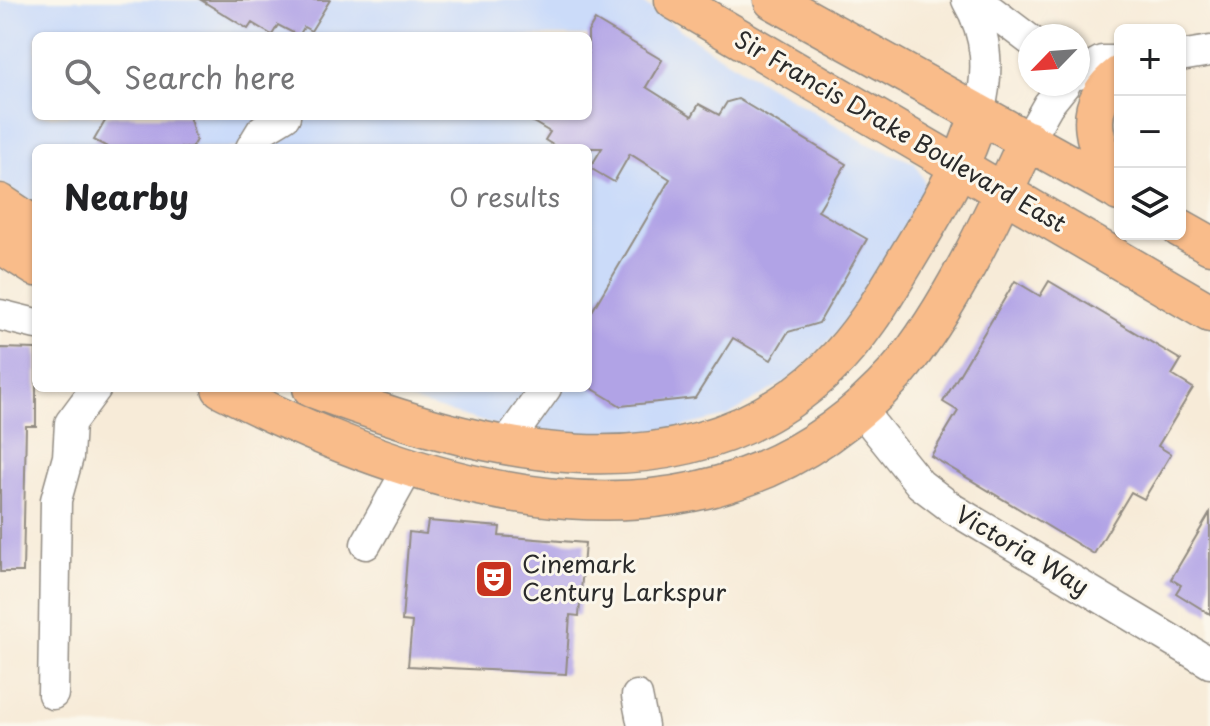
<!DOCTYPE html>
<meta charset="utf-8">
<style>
:root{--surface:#fff;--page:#f2f2f2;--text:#202124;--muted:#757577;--line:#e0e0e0}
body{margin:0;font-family:"Playpen Sans",sans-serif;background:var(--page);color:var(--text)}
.controls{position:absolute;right:24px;top:24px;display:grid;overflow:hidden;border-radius:12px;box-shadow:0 2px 6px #0004}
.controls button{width:72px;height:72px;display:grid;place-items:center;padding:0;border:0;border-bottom:2px solid var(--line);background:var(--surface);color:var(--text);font:40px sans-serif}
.compass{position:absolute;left:1018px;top:24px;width:72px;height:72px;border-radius:50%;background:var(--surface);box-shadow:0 2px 6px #0004;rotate:245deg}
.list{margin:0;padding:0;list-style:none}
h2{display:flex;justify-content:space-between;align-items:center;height:104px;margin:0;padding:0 32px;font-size:34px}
h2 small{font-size:26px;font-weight:400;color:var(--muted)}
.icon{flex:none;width:44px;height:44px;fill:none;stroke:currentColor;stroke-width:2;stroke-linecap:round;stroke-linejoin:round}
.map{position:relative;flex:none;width:1210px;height:726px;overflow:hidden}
.search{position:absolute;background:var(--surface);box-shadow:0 2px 6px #0004;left:32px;top:32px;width:560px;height:88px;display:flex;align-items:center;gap:20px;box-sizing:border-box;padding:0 28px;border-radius:12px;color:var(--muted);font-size:30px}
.panel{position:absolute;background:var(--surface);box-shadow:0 2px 6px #0004;left:32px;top:144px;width:560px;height:248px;border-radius:12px}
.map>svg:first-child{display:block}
.built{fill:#cbdbf9;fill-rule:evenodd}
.building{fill:#b1a3e6}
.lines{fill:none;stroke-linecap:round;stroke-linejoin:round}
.minor-casing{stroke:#918b82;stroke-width:33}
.major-casing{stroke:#918b82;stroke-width:41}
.minor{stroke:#fff;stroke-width:30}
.major{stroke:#f9bc8a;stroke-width:38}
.labels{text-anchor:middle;stroke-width:6;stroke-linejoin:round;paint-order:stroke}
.street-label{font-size:24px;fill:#2b2b2b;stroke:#fbf7ec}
.poi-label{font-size:24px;fill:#2b2b2b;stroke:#fbf7ec;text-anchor:start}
</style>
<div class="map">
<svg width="1210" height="726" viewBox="0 0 1210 726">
<rect width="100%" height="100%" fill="#fbf7ec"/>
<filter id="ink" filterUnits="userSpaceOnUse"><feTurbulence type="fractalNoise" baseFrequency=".0125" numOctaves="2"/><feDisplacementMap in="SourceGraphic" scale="16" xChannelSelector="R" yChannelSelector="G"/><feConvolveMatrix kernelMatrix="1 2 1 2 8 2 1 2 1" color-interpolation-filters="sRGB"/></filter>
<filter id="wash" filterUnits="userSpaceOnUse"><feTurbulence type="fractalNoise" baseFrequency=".006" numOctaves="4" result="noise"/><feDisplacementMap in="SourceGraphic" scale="32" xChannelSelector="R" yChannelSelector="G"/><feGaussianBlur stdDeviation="1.8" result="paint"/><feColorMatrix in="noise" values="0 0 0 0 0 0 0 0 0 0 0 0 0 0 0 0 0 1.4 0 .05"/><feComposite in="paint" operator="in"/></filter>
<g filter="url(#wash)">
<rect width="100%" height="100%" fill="#f7ebd8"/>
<!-- built -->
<path class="built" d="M 0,0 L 638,0 L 711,51 L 868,144 L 915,163 L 924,181 L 923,195 L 852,316 L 796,375 L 727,416 L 623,441 L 508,429 L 368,388 L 588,388 L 588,148 L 36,148 L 36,205 L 0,182 ZM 36,36 L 588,36 L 588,116 L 36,116 Z"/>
<g id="blocks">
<!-- building -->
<path class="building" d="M 201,0 L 330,0 L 311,31 L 304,27 L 299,36 L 278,25 L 272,35 L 252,23 L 248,29 Z
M 595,20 L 662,60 L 646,87 L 692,116 L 699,104 L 719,115 L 727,102 L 738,99 L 846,164 L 818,211 L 867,239 L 819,323 L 788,332 L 771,360 L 733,338 L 695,398 L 621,406 L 588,386 L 588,318 L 670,179 L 630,154 L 614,182 L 590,168 L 602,148 L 558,148 L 545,140 L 550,132 L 523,116 L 588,116 L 588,32 Z
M 108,116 L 189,116 L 196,140 L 191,148 L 109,148 L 94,140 Z
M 1015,281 L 1040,296 L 1049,281 L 1181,360 L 1172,375 L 1193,388 L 1158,446 L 1171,454 L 1144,499 L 1131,492 L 1094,554 L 931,456 L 958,411 L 943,402 Z
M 0,348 L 36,349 L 36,426 L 26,426 L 23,572 L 0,572 Z
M 1210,513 L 1210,614 L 1176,593 L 1181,585 L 1171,579 Z
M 428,521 L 500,527 L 499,536 L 585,543 L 579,616 L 570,615 L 566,674 L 408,666 L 412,622 L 402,621 L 409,532 L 426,534 Z"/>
</g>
</g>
<g filter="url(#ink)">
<use href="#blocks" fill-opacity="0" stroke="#918b82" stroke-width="2"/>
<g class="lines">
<defs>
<path id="minor" d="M 967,0 C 989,37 989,73 979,114
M 977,0 L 1030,40
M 1180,56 L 1210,51
M 1078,74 L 1102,61 L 1120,61
M 1028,140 L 1048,105 L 1065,84
M 251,148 L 262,130 L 285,116
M 0,315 L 36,324
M 859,408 L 920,484 L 953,509 L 1210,663
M 506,444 L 546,388
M 366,544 L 409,467
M 53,694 L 56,500 L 68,457 L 70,423 L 96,388
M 637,696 L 643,726"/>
<path id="major" d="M 674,0 L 1210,313
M 773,0 L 1120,192
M 1119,192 C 1098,151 1075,109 1120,75
M 0,203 L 36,227
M 1180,228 L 1210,245
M 0,244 L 36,267
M 221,388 C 435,498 711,580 897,372 C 948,313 995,212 1028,140
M 312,388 C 479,451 682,507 828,368 C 859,338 881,302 903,265 C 932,216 963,169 979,114"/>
</defs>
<!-- minor casing -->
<use href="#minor" class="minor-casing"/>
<!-- major casing -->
<use href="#major" class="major-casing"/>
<!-- minor -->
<use href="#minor" class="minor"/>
<!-- major -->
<use href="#major" class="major"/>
</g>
</g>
<!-- icons -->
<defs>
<symbol id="theatre-square" viewBox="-11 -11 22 22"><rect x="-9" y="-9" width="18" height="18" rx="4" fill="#c8321e" stroke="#fbf7ec"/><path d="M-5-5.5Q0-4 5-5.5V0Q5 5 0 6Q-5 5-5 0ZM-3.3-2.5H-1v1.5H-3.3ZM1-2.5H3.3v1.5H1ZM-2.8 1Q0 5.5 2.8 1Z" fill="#fff"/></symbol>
</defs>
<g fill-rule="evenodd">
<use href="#theatre-square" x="472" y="557" width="44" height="44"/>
</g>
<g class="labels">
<!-- street labels -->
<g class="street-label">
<text transform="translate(900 132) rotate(30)" y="8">Sir Francis Drake Boulevard East</text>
<text transform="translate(1022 551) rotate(31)" y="8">Victoria Way</text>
</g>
<!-- poi labels -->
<g class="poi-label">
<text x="522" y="573">Cinemark<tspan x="522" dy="28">Century Larkspur</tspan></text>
</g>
</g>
</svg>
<div class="controls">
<button>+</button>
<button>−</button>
<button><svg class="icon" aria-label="layers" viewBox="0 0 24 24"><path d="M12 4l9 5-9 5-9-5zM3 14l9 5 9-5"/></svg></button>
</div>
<svg class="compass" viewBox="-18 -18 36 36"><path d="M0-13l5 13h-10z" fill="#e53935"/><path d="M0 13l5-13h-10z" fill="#757577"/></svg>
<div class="search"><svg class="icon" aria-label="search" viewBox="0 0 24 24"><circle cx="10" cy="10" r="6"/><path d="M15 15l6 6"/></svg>Search here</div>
<section class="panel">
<h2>Nearby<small>0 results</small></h2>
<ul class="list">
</ul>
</section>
</div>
